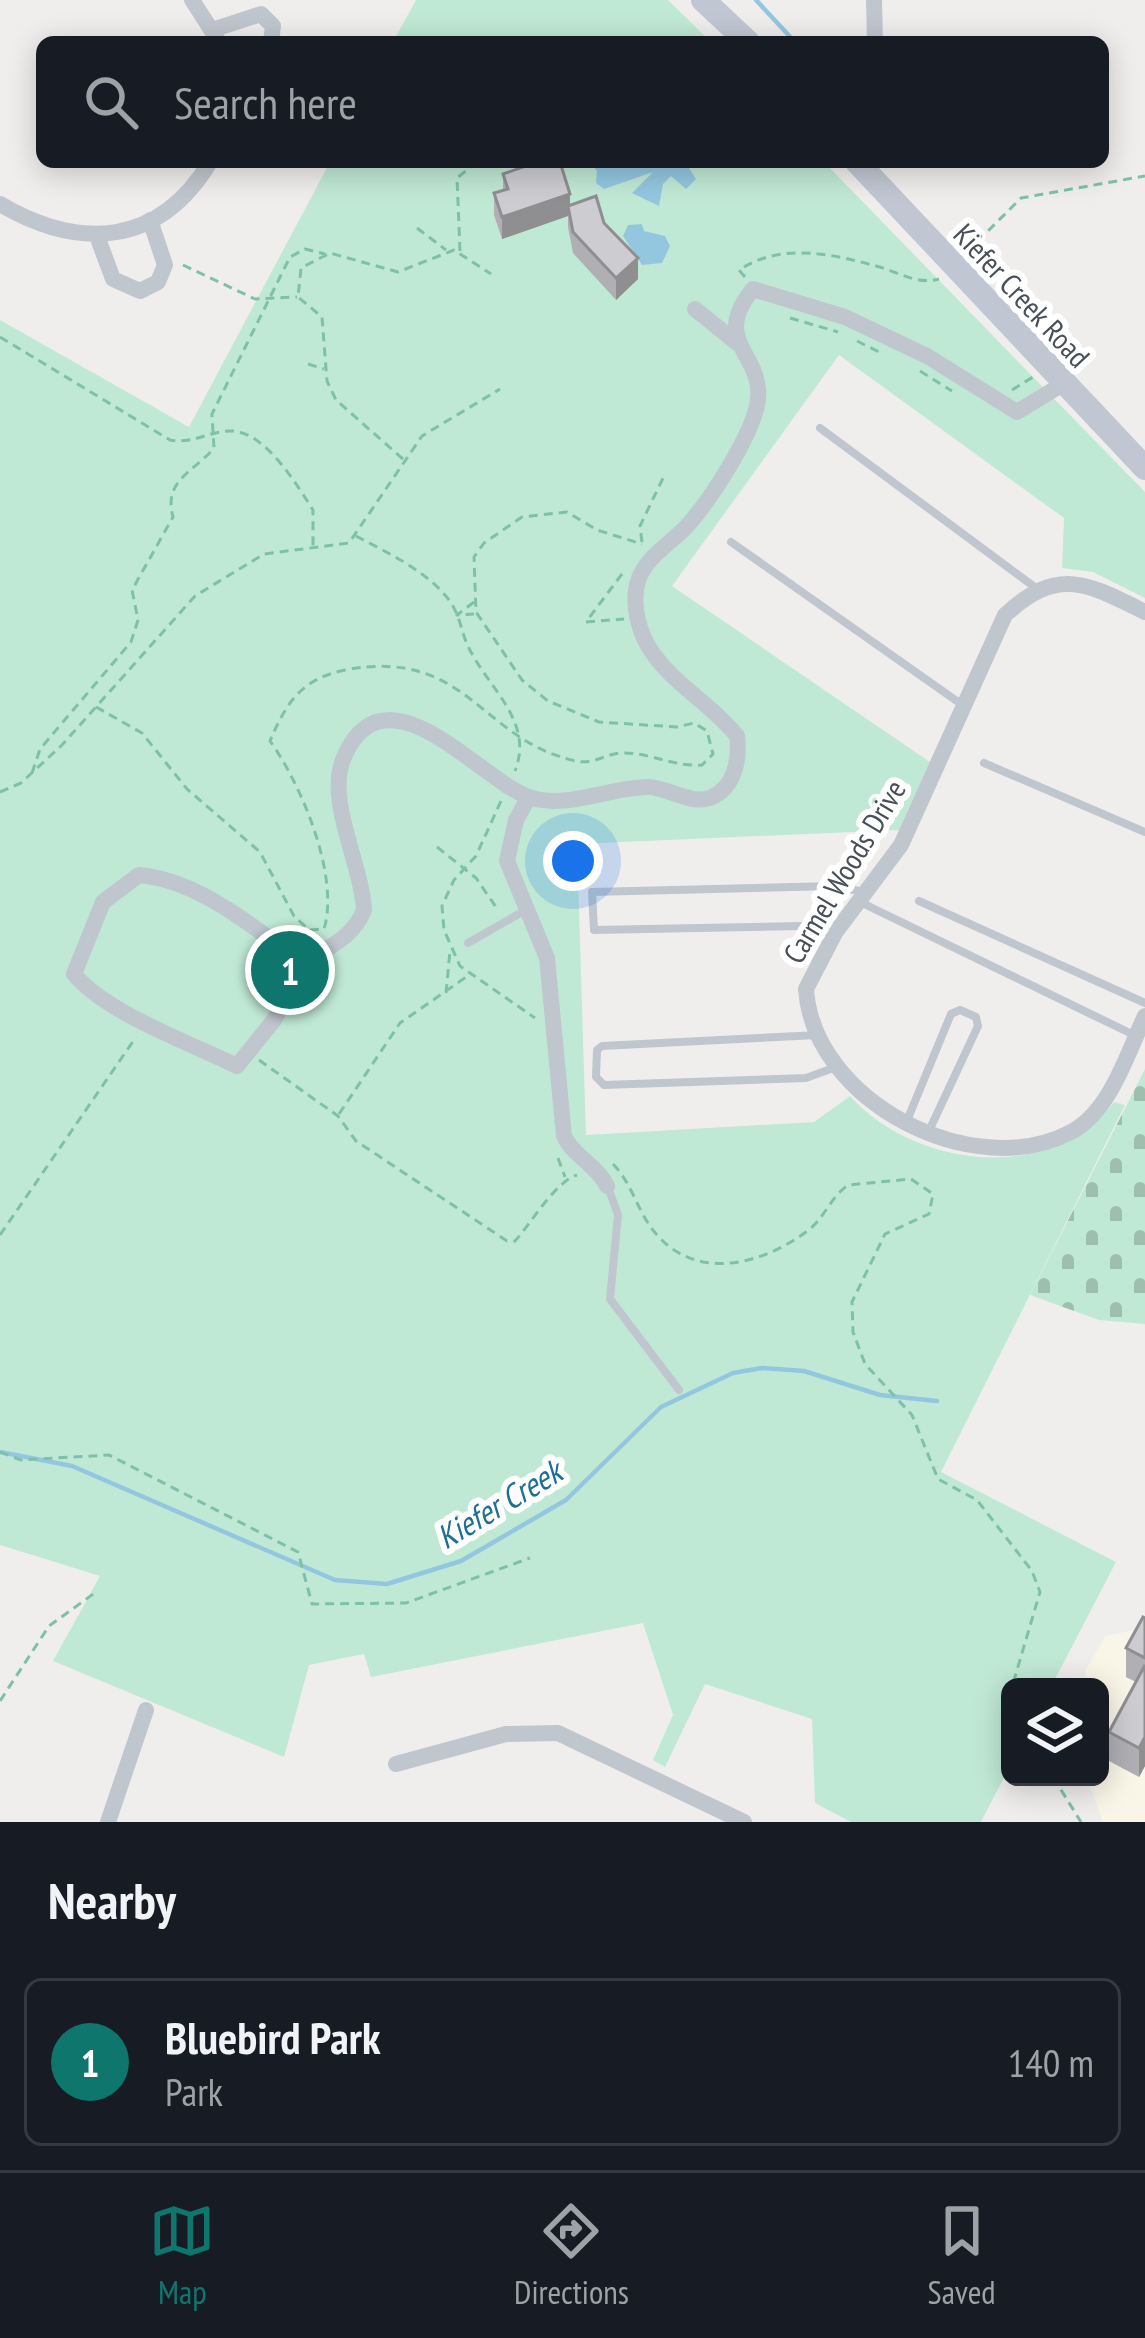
<!DOCTYPE html>
<style>
:root{--surface:#171b24;--page:#20242c;--text:#f1f3f6;--muted:#9ea1a6;--line:#363941;--accent:#0f766e}
body{margin:0;font-family:"PT Sans Narrow",sans-serif;background:var(--page);color:var(--text)}
.controls{position:absolute;right:36px;bottom:36px;display:grid;overflow:hidden;border-radius:18px;box-shadow:0 6px 30px #0003}
.controls button{width:108px;height:108px;display:grid;place-items:center;padding:0;border:0;border-bottom:3px solid var(--line);background:var(--surface);color:var(--text);font:60px sans-serif}
.you{position:absolute;left:573px;top:861px;width:42px;height:42px;margin:-30px;border:9px solid #fff;border-radius:50%;background:#1a73e8;box-shadow:0 0 0 18px #1a73e833}
.badge{display:grid;place-items:center;width:78px;height:78px;border-radius:50%;background:var(--accent);color:#fff;font-size:39px;font-weight:700}
.pin{position:absolute;translate:-50% -50%;border:6px solid #fff;box-shadow:0 3px 12px #0006}
.list{margin:0;padding:0;list-style:none}
h2{display:flex;justify-content:space-between;align-items:center;height:156px;margin:0;padding:0 48px;font-size:51px}
h2 small{font-size:39px;font-weight:400;color:var(--muted)}
.list li{display:grid;grid-template-columns:78px 1fr auto;gap:36px;align-items:center;box-sizing:border-box;height:168px;margin:0 24px 24px;padding:0 24px;border:3px solid var(--line);border-radius:18px}
.list b{display:block;font-size:45px;white-space:nowrap}
.list p{margin:0;font-size:39px;white-space:nowrap;color:var(--muted)}
.list em{font-size:39px;font-style:normal;color:var(--muted)}
.icon{flex:none;width:66px;height:66px;fill:none;stroke:currentColor;stroke-width:2;stroke-linecap:round;stroke-linejoin:round}
.map{position:relative;flex:none;width:1145px;height:1822px;overflow:hidden}
.search{position:absolute;background:var(--surface);box-shadow:0 6px 30px #0003;left:36px;right:36px;top:36px;height:132px;display:flex;align-items:center;gap:30px;box-sizing:border-box;padding:0 42px;border-radius:18px;color:var(--muted);font-size:45px}
.sheet{height:348px;background:var(--surface)}
nav{display:flex;justify-content:space-around;align-items:center;box-sizing:border-box;height:168px;border-top:3px solid var(--line);background:var(--surface);font-size:33px;color:var(--muted)}
nav a{display:grid;justify-items:center;gap:6px}
nav .on{color:var(--accent)}
.map>svg:first-child{display:block}
.commercial{fill:#f9f6e8}
.green{fill:#c0e9d5}
.cemetery{fill:url(#cemetery-stones)}
.water{fill:#93c7e0}
.lines{fill:none;stroke-linecap:round;stroke-linejoin:round}
.stream{stroke:#93c7e0;stroke-width:4.5}
.path{stroke:#7dc2a8;stroke-width:3;stroke-dasharray:9 6;stroke-linecap:butt}
.lane{stroke:#c0c6ce;stroke-width:8}
.street{stroke:#c0c6ce;stroke-width:16}
.secondary{stroke:#c0c7d2;stroke-width:24}
.wall{fill:#afafb4}
.shaded-wall{fill:#8f8f92}
.building{fill:#ccccd1;stroke:#8f8f92;stroke-width:3}
.labels{text-anchor:middle;stroke-width:12;stroke-linejoin:round;paint-order:stroke}
.street-label{font-size:30px;fill:#484f58;stroke:#fff}
.water-label{font-size:33px;font-style:italic;fill:#1d6f96;stroke:#fff}
</style>
<div class="map">
<svg width="1145" height="1822" viewBox="0 0 1145 1822">
<defs>
<pattern id="cemetery-stones" width="16" height="16" patternUnits="userSpaceOnUse" patternTransform="scale(3)"><rect width="16" height="16" fill="#c0e9d5"/><path d="M2 7V4a2 2 0 0 1 4 0v3zM10 15v-3a2 2 0 0 1 4 0v3z" fill="#9ebfb0"/></pattern>
</defs>
<rect width="100%" height="100%" fill="#f0eeed"/>
<!-- commercial -->
<path class="commercial" d="M 1145,1628 L 1145,1822 L 1103,1822 L 1087,1777 L 1100,1777 L 1100,1687 L 1085,1687 L 1086,1670 L 1105,1636 Z"/>
<!-- green -->
<path class="green" d="M 416,0 L 668,0 L 711,42 L 393,42 Z
M 330,162 L 824,162 L 1145,492 L 1145,598 L 1093,572 L 1062,568 L 1064,518 L 839,355 L 672,586 L 930,762 L 899,830 L 577,844 L 586,1135 L 814,1122 L 850,1096 C 915,1168 1051,1185 1114,1102 L 1125,1105 L 941,1472 L 1116,1562 L 1051,1687 L 1010,1687 L 1010,1766 L 981,1822 L 851,1822 L 815,1803 L 812,1719 L 705,1684 L 665,1767 L 653,1760 L 673,1715 L 643,1623 L 371,1677 L 364,1654 L 309,1665 L 284,1757 L 53,1661 L 100,1576 L 0,1545 L 0,320 L 189,427 Z"/>
<!-- cemetery -->
<path class="cemetery" d="M 1145,1069 L 1145,1324 L 1099,1320 L 1030,1295 Z"/>
<!-- water -->
<path class="water" d="M 590,162 L 685,162 L 696,179 L 686,189 L 671,176 L 663,184 L 659,206 L 632,193 L 653,172 L 604,189 L 596,183 L 597,171 Z
M 642,224 L 644,231 L 665,236 L 670,246 L 662,263 L 642,265 L 623,236 L 628,225 Z"/>
<g class="lines">
<!-- stream -->
<path class="stream" d="M 756,0 L 795,42
M 0,1452 L 72,1466 L 335,1580 L 387,1584 L 461,1561 L 566,1500 L 661,1407 L 733,1373 L 762,1368 L 804,1371 L 880,1395 L 937,1401"/>
<!-- path -->
<path class="path" d="M 417,228 L 446,250
M 460,251 L 457,178 L 477,162
M 967,252 L 1021,198 L 1145,176
M 183,265 L 255,299 L 297,297
M 745,277 L 739,270 C 780,243 830,253 876,266 C 898,272 917,285 939,279
M 790,318 L 838,332
M 0,337 L 170,440 C 193,444 207,432 229,431 C 264,429 297,485 313,510 L 313,548
M 857,341 L 879,352
M 308,364 L 324,369
M 920,371 L 952,391
M 1012,390 L 1033,377
M 403,459 L 336,400 L 327,381 L 322,317 L 298,297 L 301,268 L 330,253 L 398,272 L 454,250 L 491,274
M 356,536 C 388,553 427,571 449,600 C 459,613 461,630 467,644 C 486,687 535,720 515,771
M 642,542 L 640,526 L 664,476
M 622,574 L 586,622 L 624,619
M 474,602 L 457,615 L 474,614
M 96,707 L 142,733 L 187,789 L 260,852 L 294,916 L 309,930 L 324,929 C 340,876 301,784 270,741 C 287,701 302,679 345,670 C 468,647 479,740 576,761 C 593,765 605,754 621,753 C 649,752 673,767 702,765 L 713,754 L 707,731 L 694,723 L 677,727 L 599,722 L 548,701 L 522,680 L 476,612 L 474,557 L 484,543 L 522,517 L 567,512 L 597,530 L 642,544
M 32,773 L 40,749 L 131,642 L 138,620 L 132,590 L 173,517 C 163,480 193,473 214,448 L 212,414 L 290,257 L 305,249 L 325,254
M 0,792 L 21,783 L 62,745 L 195,596 L 264,554 L 349,543 L 422,436 L 500,389
M 501,801 L 476,856 L 454,880 L 442,906 L 444,930 L 460,966 L 535,1018
M 437,847 L 476,878 L 498,910
M 446,993 L 450,951
M 259,1060 L 338,1116 L 356,1141 L 507,1241 L 515,1241 C 532,1222 555,1182 577,1175
M 339,1114 L 400,1023 L 469,975
M 558,1158 L 565,1177
M 613,1164 C 633,1184 638,1215 658,1236 C 699,1282 766,1264 811,1228 C 825,1216 831,1197 848,1185 L 911,1179 L 933,1194 L 929,1214 L 885,1234 L 852,1302 L 853,1332 L 865,1364 L 912,1415 L 938,1479 L 977,1500 L 1032,1571 L 1040,1592 L 1012,1687
M 0,1235 L 136,1037
M 0,1452 L 21,1460 L 109,1455 L 298,1552 L 312,1604 L 406,1603 L 530,1558
M 0,1701 L 49,1626 L 96,1592
M 1053,1777 L 1081,1822"/>
<!-- lane -->
<path class="lane" d="M 820,428 L 1036,588
M 731,542 L 961,704
M 984,763 L 1145,832
M 858,901 L 1134,1035
M 919,901 L 1145,1003
M 832,933 L 801,926 L 594,930 L 592,892 L 833,886 L 864,892
M 468,943 L 524,911
M 818,1035 L 602,1046 L 597,1050 L 596,1077 L 604,1085 L 806,1078 L 836,1067
M 906,1123 L 951,1014 L 960,1010 L 976,1017 L 978,1026 L 928,1133
M 608,1187 L 618,1215 L 610,1299 L 679,1390"/>
<!-- street -->
<path class="street" d="M 192,0 L 219,42
M 874,0 L 875,42
M 215,29 L 261,14 L 273,26 L 271,42
M 0,204 C 80,251 159,246 210,162
M 97,236 L 113,279 L 140,291 L 158,282 L 165,265 L 150,220
M 695,309 L 737,343
M 1145,612 C 1087,583 1058,566 1005,615 L 901,845 L 835,933 L 806,989 C 813,1101 973,1184 1071,1132 C 1110,1112 1127,1054 1145,1016
M 529,797 L 516,820 L 507,861 L 547,958 L 564,1136 C 572,1155 597,1165 607,1186
M 304,963 L 274,1020 L 237,1066 C 190,1043 106,1013 74,974 L 103,902 L 139,875 C 200,880 256,930 304,963 C 328,947 353,938 364,910 C 362,864 325,800 344,757 C 386,661 481,781 529,797 C 566,810 610,787 648,787 C 667,787 691,805 710,798 C 735,788 740,759 737,736 C 712,704 674,685 652,652 C 639,634 631,603 638,581 C 645,558 670,544 686,527 C 709,502 755,432 758,399 C 763,354 710,341 753,289 L 845,317 L 927,356 L 1017,412 L 1063,384
M 396,1764 L 506,1734 L 558,1733 L 744,1822
M 108,1822 L 146,1710"/>
<!-- secondary -->
<path class="secondary" d="M 703,0 L 748,42
M 857,162 L 1145,468"/>
</g>
<!-- wall -->
<path class="wall" d="M 503,174 L 570,205 L 604,223 L 638,279 L 616,300 L 573,253 L 568,227 L 568,216 L 502,239 L 494,215 L 494,193 L 503,190 Z
M 1145,1618 L 1145,1766 L 1139,1777 L 1109,1761 L 1109,1732 L 1136,1682 L 1126,1677 L 1126,1648 Z"/>
<!-- shaded-wall -->
<path class="shaded-wall" d="M 570,194 L 570,215 L 568,206 L 568,216 L 502,239 L 502,217 Z
M 638,258 L 638,279 L 616,300 L 616,278 Z
M 1145,1737 L 1145,1766 L 1139,1777 L 1139,1748 Z"/>
<!-- building -->
<path class="building" d="M 537,162 L 560,162 L 570,194 L 502,217 L 494,193 L 508,189 L 503,174 Z
M 596,196 L 604,223 L 638,258 L 616,278 L 573,232 L 568,206 Z
M 1143,1617 L 1145,1618 L 1145,1658 L 1126,1648 Z
M 1145,1665 L 1145,1737 L 1139,1748 L 1109,1732 Z"/>
<g class="labels">
<!-- street labels -->
<g class="street-label">
<text transform="translate(1021 296) rotate(47)" y="10">Kiefer Creek Road</text>
<text transform="translate(845 872) rotate(-59)" y="10">Carmel Woods Drive</text>
</g>
<!-- water labels -->
<g class="water-label">
<text transform="translate(499 1504) rotate(-31)" y="12">Kiefer Creek</text>
</g>
</g>
</svg>
<div class="controls">
<button><svg class="icon" aria-label="layers" viewBox="0 0 24 24"><path d="M12 4l9 5-9 5-9-5zM3 14l9 5 9-5"/></svg></button>
</div>
<div class="you"></div>
<div class="pin badge" style="left:290px;top:970px">1</div>
<div class="search"><svg class="icon" aria-label="search" viewBox="0 0 24 24"><circle cx="10" cy="10" r="6"/><path d="M15 15l6 6"/></svg>Search here</div>
</div>
<section class="sheet">
<h2>Nearby<small></small></h2>
<ul class="list">
<li><span class="badge">1</span><div><b>Bluebird Park</b><p>Park</p></div><em>140 m</em></li>
</ul>
</section>
<nav>
<a class="on"><svg class="icon" aria-label="map" viewBox="0 0 24 24"><path d="M3 6l6-2 6 2 6-2v14l-6 2-6-2-6 2zM9 4v14M15 6v14"/></svg>Map</a>
<a><svg class="icon" aria-label="directions" viewBox="0 0 24 24"><path d="M12 3l9 9-9 9-9-9zM9 14v-3h6M13 9l2 2-2 2"/></svg>Directions</a>
<a><svg class="icon" aria-label="saved" viewBox="0 0 24 24"><path d="M7 4h10v16l-5-4-5 4z"/></svg>Saved</a>
</nav>
